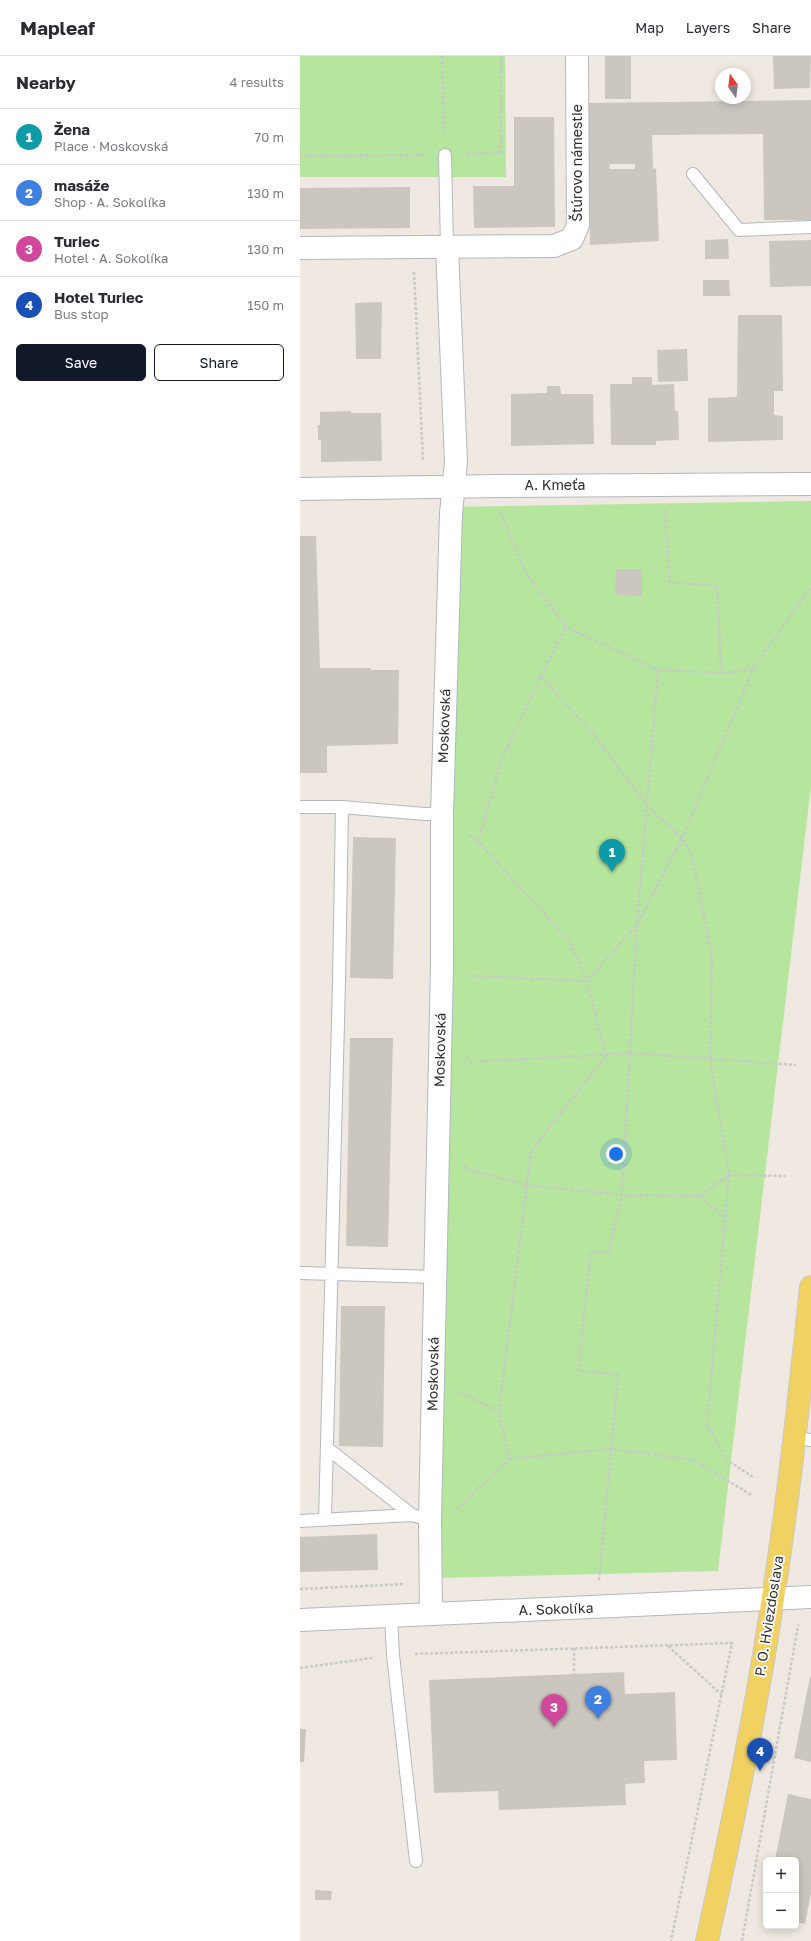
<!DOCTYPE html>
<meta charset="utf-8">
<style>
:root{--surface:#fff;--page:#f2f2f3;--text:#2b2b33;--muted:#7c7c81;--line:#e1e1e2;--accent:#111827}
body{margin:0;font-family:"Golos Text",sans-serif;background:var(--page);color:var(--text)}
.controls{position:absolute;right:12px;bottom:12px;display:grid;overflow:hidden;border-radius:6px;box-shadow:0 2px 10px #0003}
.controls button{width:36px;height:36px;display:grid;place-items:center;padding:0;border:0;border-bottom:1px solid var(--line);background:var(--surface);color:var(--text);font:20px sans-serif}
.compass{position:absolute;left:415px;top:12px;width:36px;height:36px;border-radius:50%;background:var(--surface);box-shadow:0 2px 10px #0003;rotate:346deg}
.you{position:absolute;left:316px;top:1098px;width:14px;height:14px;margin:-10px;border:3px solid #fff;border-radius:50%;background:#1a73e8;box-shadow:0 0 0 6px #1a73e833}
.badge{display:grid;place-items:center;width:26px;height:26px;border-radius:50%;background:var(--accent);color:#fff;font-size:13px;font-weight:700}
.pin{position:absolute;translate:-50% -33px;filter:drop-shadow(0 1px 2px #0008)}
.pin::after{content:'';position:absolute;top:21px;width:14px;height:12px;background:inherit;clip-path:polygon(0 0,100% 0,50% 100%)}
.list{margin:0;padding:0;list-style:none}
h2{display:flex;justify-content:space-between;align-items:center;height:52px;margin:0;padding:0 16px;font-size:17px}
h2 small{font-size:13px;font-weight:400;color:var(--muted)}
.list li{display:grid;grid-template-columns:26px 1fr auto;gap:12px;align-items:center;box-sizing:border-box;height:56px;padding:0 16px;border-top:1px solid var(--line)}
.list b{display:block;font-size:15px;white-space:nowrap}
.list p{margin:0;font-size:13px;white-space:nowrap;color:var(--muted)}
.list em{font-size:13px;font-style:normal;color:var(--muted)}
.actions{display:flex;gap:8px;padding:12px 16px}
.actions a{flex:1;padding:9px 0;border:1px solid var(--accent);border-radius:6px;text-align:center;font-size:14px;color:var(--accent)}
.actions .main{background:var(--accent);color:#fff}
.map{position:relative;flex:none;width:511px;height:1885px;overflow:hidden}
header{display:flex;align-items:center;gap:24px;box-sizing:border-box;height:56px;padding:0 20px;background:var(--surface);border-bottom:1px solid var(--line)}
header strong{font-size:19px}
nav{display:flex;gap:22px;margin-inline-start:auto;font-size:14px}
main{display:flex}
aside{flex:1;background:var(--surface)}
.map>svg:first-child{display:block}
.green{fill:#b6e59e}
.building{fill:#cbc7bf;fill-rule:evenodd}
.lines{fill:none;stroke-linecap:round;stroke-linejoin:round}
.service-casing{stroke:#b4b7c1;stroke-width:14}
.minor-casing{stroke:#b4b7c1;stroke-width:24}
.primary-casing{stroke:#c9c9c9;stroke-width:24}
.path{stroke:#c9c9c9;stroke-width:2.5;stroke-dasharray:3 2;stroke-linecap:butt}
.service{stroke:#fff;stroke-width:12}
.minor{stroke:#fff;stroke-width:22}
.primary{stroke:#f2d163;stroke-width:22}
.labels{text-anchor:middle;stroke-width:3.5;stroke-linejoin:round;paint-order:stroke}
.street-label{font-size:14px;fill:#2e2e2e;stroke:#fff}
</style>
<header>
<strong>Mapleaf</strong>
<nav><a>Map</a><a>Layers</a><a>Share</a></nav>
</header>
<main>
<aside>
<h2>Nearby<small>4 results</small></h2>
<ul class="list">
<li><span class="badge" style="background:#0f9aa8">1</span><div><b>Žena</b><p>Place · Moskovská</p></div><em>70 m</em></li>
<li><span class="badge" style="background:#3f7fe0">2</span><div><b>masáže</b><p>Shop · A. Sokolíka</p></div><em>130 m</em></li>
<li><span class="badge" style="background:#d1479c">3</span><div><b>Turiec</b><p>Hotel · A. Sokolíka</p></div><em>130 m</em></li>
<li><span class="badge" style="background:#1a4fb4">4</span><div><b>Hotel Turiec</b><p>Bus stop</p></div><em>150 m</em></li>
</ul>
<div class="actions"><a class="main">Save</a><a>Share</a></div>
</aside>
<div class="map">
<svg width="511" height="1885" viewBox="0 0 511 1885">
<rect width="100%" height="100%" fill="#efe9e1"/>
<!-- green -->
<path class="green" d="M 0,0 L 205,0 L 206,121 L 0,121 Z
M 511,445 L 511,730 L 418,1515 L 136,1522 L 154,451 Z"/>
<!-- building -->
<path class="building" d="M 305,0 L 331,0 L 331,43 L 305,43 Z
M 473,0 L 511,0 L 510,32 L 474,33 Z
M 511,44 L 511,164 L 464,164 L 463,78 L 352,79 L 353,113 L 356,112 L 359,185 L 290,189 L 288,47 ZM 310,108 L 335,108 L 335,113 L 309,113 Z
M 214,61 L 254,61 L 255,171 L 174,172 L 173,130 L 214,130 Z
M 110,131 L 110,172 L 0,173 L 0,132 Z
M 428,183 L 429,203 L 405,203 L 405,184 Z
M 511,184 L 511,230 L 470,231 L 469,185 Z
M 403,224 L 429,224 L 430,240 L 403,240 Z
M 82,246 L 81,303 L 56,303 L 55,247 Z
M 438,259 L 482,259 L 483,335 L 474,335 L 474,359 L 483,360 L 483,384 L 408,386 L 408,342 L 437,341 Z
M 387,293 L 388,325 L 358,326 L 357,294 Z
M 332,321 L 352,321 L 352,329 L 374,328 L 375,355 L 378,355 L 379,384 L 356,385 L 356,389 L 311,389 L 310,328 L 332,328 Z
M 247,330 L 260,330 L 261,338 L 293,338 L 294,388 L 211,390 L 211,338 L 247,337 Z
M 51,355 L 51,357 L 81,357 L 82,405 L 21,406 L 21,384 L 18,384 L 18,369 L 20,369 L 20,356 Z
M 0,480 L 16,480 L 20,612 L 71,612 L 71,614 L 99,614 L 98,688 L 27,690 L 27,717 L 0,717 Z
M 316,513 L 342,513 L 342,540 L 315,539 Z
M 53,781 L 96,782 L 93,923 L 50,922 Z
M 50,982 L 93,982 L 88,1191 L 46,1190 Z
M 41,1250 L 85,1250 L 83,1391 L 39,1390 Z
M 77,1478 L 78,1514 L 0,1516 L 0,1481 Z
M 324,1616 L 325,1638 L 375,1636 L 377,1704 L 344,1705 L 345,1727 L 325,1728 L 326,1749 L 199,1754 L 198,1735 L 134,1737 L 129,1624 Z
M 510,1621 L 511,1621 L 511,1706 L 494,1702 Z
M 0,1673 L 6,1673 L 4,1706 L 0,1706 Z
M 488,1738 L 511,1743 L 511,1837 L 505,1868 L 496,1866 L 496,1804 L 475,1804 Z
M 15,1834 L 32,1835 L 31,1844 L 15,1844 Z"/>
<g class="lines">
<defs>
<path id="service" d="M 145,99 L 147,191
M 393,118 L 439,174 L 511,171
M 0,751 L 42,751 L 125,758 L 142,758
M 0,1217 L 134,1221
M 496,1382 L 511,1384
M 27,1392 L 112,1459
M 25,1464 L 39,927 L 42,751
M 0,1465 L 112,1459 L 130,1464
M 91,1560 L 93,1599 L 116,1805"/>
<path id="minor" d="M 0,192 L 254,190 L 272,183 L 278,169 L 277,0
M 0,433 L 198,430 L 511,428
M 131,1558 L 130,1464 L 142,909 L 142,758 L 151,457 L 156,406 L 147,191
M 0,1564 L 511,1541"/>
<path id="primary" d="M 407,1885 C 432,1772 456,1657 473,1542 C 489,1439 500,1335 511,1231"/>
</defs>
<!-- service casing -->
<use href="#service" class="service-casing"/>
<!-- minor casing -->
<use href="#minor" class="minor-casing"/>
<!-- primary casing -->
<use href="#primary" class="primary-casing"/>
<!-- path -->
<path class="path" d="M 142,0 L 144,78
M 166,98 L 201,97 L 201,0
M 0,100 L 123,99
M 114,216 L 123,405
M 365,454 L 370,526 L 417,530 L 421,616
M 200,456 L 225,515 L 266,571 L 358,614 L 429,617 L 454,611 L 511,531
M 241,620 L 266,571
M 169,779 L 178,786
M 166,1002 L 171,1006 L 331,997 L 496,1009
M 164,1110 L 167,1113 L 227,1129 L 322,1139 L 399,1140 L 429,1119 L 485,1120
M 399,1140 L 425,1161
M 158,1335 L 199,1356
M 209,1403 L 311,1393 L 394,1404 L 453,1440
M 453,1421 L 427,1404 L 407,1369 L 429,1119 L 410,1002 L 412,901 L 392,800 L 382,782 L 454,611
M 157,1453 L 209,1403 L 199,1356 L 231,1095 L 306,1000 L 287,925 L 269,884 L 178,786 L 202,703 L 241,620 L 297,683 L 347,750 L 382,782 L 337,869 L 287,925 L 173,920 L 168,919
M 299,1524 L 318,1319 L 278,1314 L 291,1196 L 308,1197 L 322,1139 L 337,869 L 358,614
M 0,1533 L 105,1528
M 368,1590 L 421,1638
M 274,1592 L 274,1618
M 115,1598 L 432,1587 L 371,1885
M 0,1612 L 72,1602
M 442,1885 L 498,1570 L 499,1569"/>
<!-- service -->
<use href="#service" class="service"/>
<!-- minor -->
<use href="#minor" class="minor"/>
<!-- primary -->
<use href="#primary" class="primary"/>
</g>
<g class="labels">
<!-- street labels -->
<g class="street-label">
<text transform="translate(277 107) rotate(-90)" y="5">Štúrovo námestie</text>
<text x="255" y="434">A. Kmeťa</text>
<text transform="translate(144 670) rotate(-88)" y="5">Moskovská</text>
<text transform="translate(140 994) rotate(-89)" y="5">Moskovská</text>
<text transform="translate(133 1318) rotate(-89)" y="5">Moskovská</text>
<text transform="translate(256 1553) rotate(-2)" y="5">A. Sokolíka</text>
<text transform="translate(469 1560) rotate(-81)" y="5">P. O. Hviezdoslava</text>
</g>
</g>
</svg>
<div class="controls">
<button>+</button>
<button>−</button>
</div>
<svg class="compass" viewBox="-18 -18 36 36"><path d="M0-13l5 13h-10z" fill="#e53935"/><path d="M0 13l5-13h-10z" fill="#7c7c81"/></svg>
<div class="you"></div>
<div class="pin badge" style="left:312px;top:816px;background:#0f9aa8">1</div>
<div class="pin badge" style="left:298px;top:1663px;background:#3f7fe0">2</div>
<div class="pin badge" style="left:254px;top:1671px;background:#d1479c">3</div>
<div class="pin badge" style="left:460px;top:1715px;background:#1a4fb4">4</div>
</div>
</main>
